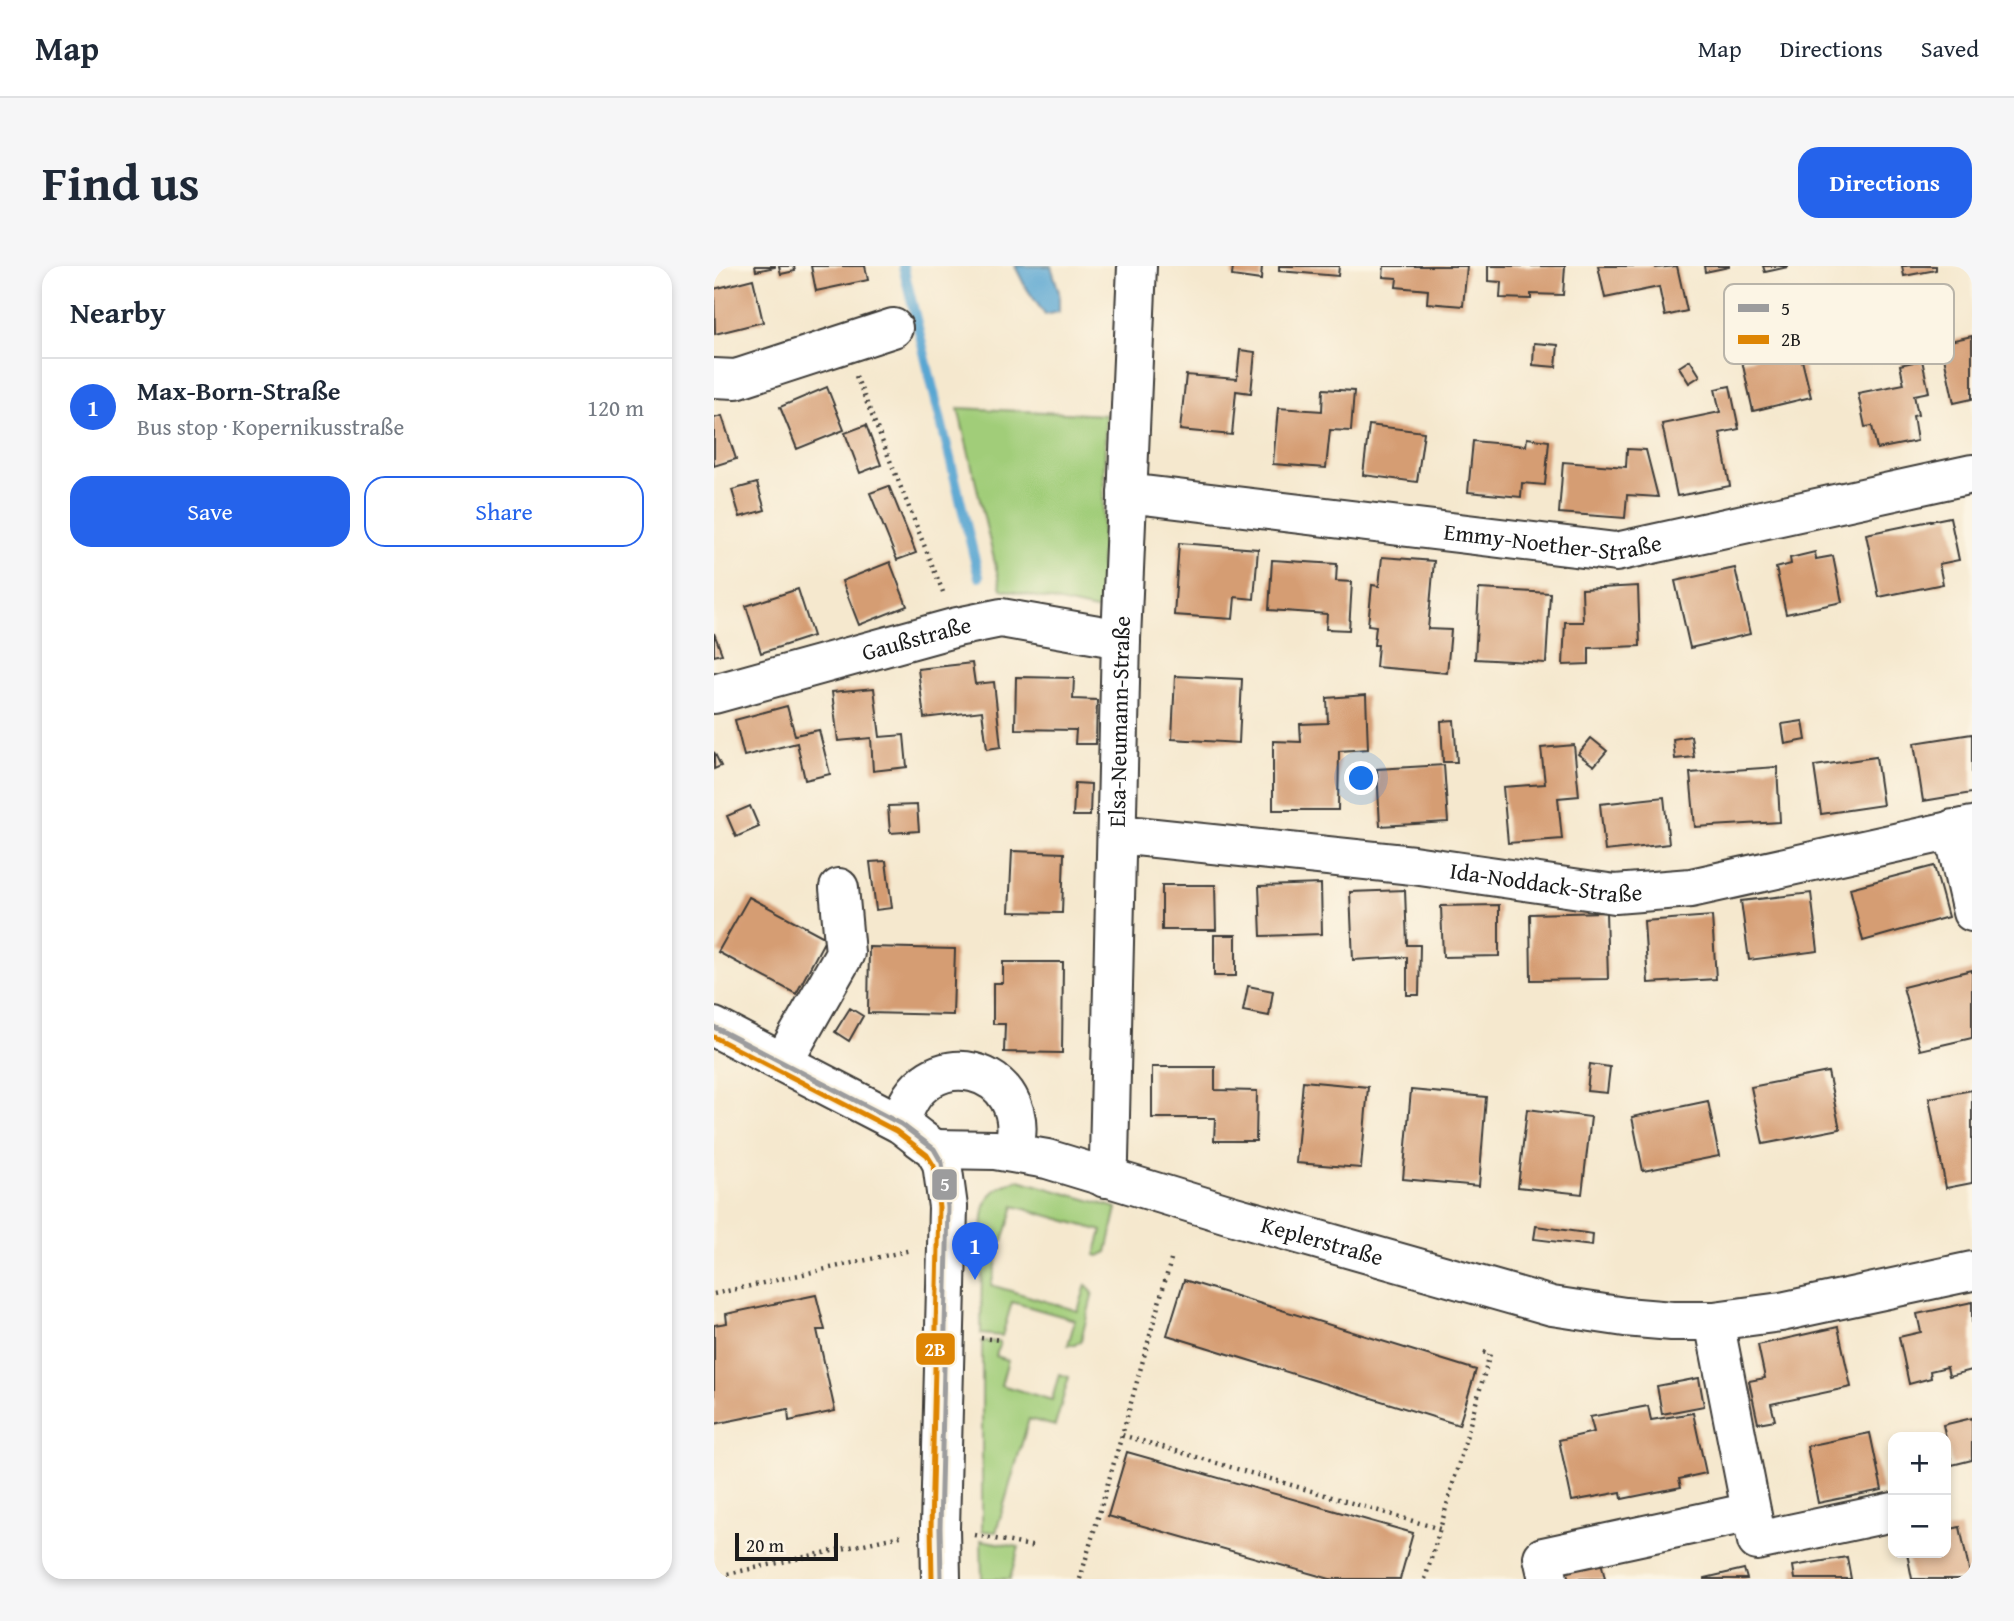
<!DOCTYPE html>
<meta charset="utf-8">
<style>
:root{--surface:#fff;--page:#f6f6f7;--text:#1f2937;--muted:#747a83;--line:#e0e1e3;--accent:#2563eb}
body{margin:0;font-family:"Gentium Book Plus",serif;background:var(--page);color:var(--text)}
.controls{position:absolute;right:21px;bottom:21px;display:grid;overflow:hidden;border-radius:14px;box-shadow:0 4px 10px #0003}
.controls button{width:63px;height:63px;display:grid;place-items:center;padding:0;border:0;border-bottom:2px solid var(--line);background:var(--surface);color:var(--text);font:35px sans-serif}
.scale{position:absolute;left:21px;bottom:18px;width:103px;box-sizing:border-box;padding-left:7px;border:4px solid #1c1c1c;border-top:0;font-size:19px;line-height:24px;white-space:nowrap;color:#1c1c1c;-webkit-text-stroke:5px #fcf5e5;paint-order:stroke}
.you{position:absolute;left:648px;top:513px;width:24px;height:24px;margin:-18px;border:5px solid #fff;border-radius:50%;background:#1a73e8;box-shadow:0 0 0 10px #1a73e833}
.badge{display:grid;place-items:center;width:46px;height:46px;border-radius:50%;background:var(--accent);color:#fff;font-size:23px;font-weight:700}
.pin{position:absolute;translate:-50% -58px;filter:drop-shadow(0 2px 4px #0008)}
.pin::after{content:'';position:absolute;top:37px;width:24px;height:21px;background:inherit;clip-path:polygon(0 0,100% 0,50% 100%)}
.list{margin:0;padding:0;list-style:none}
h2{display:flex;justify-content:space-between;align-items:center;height:91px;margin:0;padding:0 28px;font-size:30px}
h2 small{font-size:23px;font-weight:400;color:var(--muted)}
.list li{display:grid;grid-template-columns:46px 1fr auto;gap:21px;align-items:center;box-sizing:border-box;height:98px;padding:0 28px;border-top:2px solid var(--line)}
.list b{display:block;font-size:26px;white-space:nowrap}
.list p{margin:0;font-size:23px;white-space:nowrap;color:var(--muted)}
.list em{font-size:23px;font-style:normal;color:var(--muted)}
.actions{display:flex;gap:14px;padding:21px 28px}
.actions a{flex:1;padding:16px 0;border:2px solid var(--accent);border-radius:21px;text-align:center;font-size:24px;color:var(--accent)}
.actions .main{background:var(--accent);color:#fff}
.map{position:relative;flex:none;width:1258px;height:1313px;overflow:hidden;border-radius:21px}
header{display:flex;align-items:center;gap:42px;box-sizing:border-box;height:98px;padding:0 35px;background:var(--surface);border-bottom:2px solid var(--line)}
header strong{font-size:33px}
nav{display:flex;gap:38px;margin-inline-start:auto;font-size:24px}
.intro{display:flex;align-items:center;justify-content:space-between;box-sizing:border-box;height:168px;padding:0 42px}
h1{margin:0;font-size:49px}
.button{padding:18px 32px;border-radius:21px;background:var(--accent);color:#fff;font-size:24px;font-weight:700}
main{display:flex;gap:42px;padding:0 42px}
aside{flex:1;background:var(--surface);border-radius:21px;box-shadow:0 4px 10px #0003}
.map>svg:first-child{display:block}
.green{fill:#a1cd79;stroke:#5e744a;stroke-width:2}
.water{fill:#58a6d2;stroke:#3a6177;stroke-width:2}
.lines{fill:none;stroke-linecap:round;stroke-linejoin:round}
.stream{stroke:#58a6d2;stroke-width:10}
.building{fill:#d59d73}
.minor-casing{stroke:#3d3b37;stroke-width:42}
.path{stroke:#3d3b37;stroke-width:4.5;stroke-dasharray:2 5;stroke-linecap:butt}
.minor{stroke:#fff;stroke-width:38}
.bus-1-casing{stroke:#fcf5e5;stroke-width:10}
.bus-2-casing{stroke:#fcf5e5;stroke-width:10}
.bus-1{stroke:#9c9c9d;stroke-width:5}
.bus-2{stroke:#de8503;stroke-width:5}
.labels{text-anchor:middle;stroke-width:6;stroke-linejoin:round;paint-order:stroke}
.street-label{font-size:23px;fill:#1c1c1c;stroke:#fcf5e5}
.key{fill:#fcf5e5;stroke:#b9b4a9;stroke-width:2}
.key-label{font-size:19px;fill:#1c1c1c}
.line-badge{stroke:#fcf5e5;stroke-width:2.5}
.badge-label{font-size:19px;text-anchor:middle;font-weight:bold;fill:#fff}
</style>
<header>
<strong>Map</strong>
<nav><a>Map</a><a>Directions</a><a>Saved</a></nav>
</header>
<div class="intro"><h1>Find us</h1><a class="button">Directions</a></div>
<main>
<aside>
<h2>Nearby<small></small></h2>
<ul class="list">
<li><span class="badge">1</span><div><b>Max-Born-Straße</b><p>Bus stop · Kopernikusstraße</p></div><em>120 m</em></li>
</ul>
<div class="actions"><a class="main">Save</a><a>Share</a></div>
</aside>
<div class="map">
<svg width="1258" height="1313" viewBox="0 0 1258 1313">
<rect width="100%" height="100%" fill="#fcf5e5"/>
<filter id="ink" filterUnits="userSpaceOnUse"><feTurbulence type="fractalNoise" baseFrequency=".0143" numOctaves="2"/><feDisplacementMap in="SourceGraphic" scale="14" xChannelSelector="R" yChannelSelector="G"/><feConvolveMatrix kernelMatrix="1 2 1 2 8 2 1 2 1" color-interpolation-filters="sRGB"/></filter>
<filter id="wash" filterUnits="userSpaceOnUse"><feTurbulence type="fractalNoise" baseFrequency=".00686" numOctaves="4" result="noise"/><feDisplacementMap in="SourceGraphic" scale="28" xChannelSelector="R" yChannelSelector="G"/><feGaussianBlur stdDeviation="1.57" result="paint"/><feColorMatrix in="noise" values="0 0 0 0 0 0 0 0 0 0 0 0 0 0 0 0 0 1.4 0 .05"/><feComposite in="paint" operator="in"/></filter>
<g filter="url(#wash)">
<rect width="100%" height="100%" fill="#f5e8ce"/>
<!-- green -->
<path class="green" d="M 244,142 L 392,149 L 386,345 L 287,323 Z
M 305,914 L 403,942 L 393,986 L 385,990 L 381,989 L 388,965 L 300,940 L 289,975 L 268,974 C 269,939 268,924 305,914 Z
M 286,984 L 277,1019 L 364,1045 L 372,1019 L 379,1027 L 367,1074 L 361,1079 L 354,1079 L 361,1054 L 298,1036 L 288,1070 L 267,1068 L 268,985 Z
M 268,1075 L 286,1076 L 282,1090 L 294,1094 L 287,1119 L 338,1134 L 345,1108 L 355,1111 L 341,1160 L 315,1153 L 282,1266 L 268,1265 Z
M 267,1274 L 305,1281 L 296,1313 L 268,1313 Z"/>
<!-- water -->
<path class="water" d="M 301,0 L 337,0 L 345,26 L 345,46 L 331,49 L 311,20 Z"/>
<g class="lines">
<!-- stream -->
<path class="stream" d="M 189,0 L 265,311"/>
</g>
<g id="blocks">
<!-- building -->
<path class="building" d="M 41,0 L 61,0 L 61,1 L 42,5 Z
M 65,0 L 80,0 L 81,5 L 67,8 Z
M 97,0 L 151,0 L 154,14 L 102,25 Z
M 519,0 L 548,0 L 547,14 L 518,10 Z
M 565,0 L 625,0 L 624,10 L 565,5 Z
M 670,0 L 753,0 L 749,40 L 713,37 L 714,24 L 682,21 L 683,12 L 669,11 Z
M 774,0 L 851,0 L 849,29 L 817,28 L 817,33 L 786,32 L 787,16 L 774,15 Z
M 884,0 L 941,0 L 942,2 L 963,0 L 973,45 L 951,50 L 945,21 L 891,32 Z
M 990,0 L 1015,0 L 1015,1 L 991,6 Z
M 1049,0 L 1074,0 L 1074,1 L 1051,6 Z
M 1188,0 L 1222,0 L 1222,4 L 1190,10 Z
M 39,13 L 49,56 L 1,68 L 0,23 Z
M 1258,70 L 1258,133 L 1240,137 L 1227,77 Z
M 820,77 L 844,79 L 842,101 L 819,99 Z
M 1085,82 L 1097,131 L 1039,145 L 1028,95 Z
M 526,84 L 541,86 L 537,127 L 522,125 L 518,169 L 466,164 L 472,109 L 523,113 Z
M 976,94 L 986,110 L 975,117 L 965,101 Z
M 1208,94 L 1215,126 L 1200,129 L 1204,149 L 1199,150 L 1203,175 L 1163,183 L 1158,160 L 1151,161 L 1144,127 L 1190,118 L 1186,99 Z
M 1016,120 L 1025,163 L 1006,167 L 1016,220 L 963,230 L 948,158 L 1006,146 L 1001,123 Z
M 113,121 L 130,164 L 83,183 L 66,141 Z
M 609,123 L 640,125 L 637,165 L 616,164 L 612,202 L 559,198 L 564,142 L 608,145 Z
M 8,150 L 22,193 L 0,200 L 0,152 Z
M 152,159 L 167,199 L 146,207 L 131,167 Z
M 655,159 L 710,166 L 703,216 L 649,209 Z
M 813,172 L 835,175 L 831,219 L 808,217 L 807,231 L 754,226 L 759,175 L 812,180 Z
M 913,183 L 932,184 L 944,231 L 913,229 L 911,252 L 845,247 L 849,196 L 912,201 Z
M 43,217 L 51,244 L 26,251 L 18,224 Z
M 175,220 L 202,287 L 183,294 L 156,227 Z
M 1236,251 L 1245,294 L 1225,298 L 1229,318 L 1165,331 L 1152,268 Z
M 465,277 L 544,283 L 540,333 L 521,331 L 519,353 L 460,349 Z
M 1101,286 L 1102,293 L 1119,290 L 1128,336 L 1072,348 L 1062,302 L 1077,298 L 1076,292 Z
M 668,291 L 720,295 L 714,363 L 737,364 L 733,407 L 662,401 L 664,379 L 660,379 L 662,360 L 654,359 L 658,319 L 665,320 Z
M 558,294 L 623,298 L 622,315 L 638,316 L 635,364 L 612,363 L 613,348 L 555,344 Z
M 176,296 L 193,340 L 145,359 L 128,315 Z
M 1021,302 L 1036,368 L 976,382 L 961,315 Z
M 924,320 L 926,380 L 875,382 L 875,398 L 849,399 L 851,356 L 869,356 L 868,323 Z
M 84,323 L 99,370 L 47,387 L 32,340 Z
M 765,323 L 836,327 L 832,397 L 761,393 Z
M 0,367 L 8,388 L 0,390 Z
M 258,397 L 261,418 L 280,416 L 287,481 L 273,483 L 268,445 L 210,452 L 204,403 Z
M 461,410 L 528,413 L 525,477 L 458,473 Z
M 302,411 L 360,412 L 359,433 L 383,434 L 382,478 L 361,478 L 362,464 L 301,463 Z
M 160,422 L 166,471 L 190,469 L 193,501 L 159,505 L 157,472 L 124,475 L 118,426 Z
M 652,429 L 654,483 L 625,485 L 624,544 L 559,544 L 559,475 L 587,476 L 586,458 L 614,457 L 613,432 Z
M 73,440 L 81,469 L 105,464 L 116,508 L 91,514 L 83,477 L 30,490 L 21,454 Z
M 740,454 L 743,496 L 729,496 L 727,455 Z
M 1089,455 L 1092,474 L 1071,478 L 1068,458 Z
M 1258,468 L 1258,527 L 1209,535 L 1200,477 Z
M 977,470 L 980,491 L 961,493 L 959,473 Z
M 877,472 L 893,485 L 880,500 L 864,488 Z
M 860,479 L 865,530 L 844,532 L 848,573 L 794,577 L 789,521 L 831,518 L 827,482 Z
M 0,486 L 7,500 L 0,503 Z
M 1162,491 L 1169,539 L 1107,548 L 1100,500 Z
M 730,499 L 734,556 L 666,560 L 663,503 Z
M 1063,501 L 1066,556 L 981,561 L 976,507 Z
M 361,517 L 377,518 L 376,550 L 359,550 Z
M 950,531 L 955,578 L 891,585 L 886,538 Z
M 203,539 L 205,565 L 176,567 L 174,540 Z
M 36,540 L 45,561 L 22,571 L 13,550 Z
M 298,585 L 350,587 L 348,647 L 295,646 Z
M 172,595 L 178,642 L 162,644 L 156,596 Z
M 1220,600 L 1234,651 L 1149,675 L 1136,622 Z
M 607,618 L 608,668 L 547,670 L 545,620 Z
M 448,619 L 501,619 L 502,664 L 448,664 Z
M 691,624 L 693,679 L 706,679 L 705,729 L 693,729 L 693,691 L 639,694 L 636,626 Z
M 1097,627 L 1104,685 L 1035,694 L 1027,635 Z
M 35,631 L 112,672 L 82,728 L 4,686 Z
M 785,639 L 785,690 L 729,691 L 727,640 Z
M 892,646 L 894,713 L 817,714 L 816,648 Z
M 998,650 L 1002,713 L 934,717 L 930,655 Z
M 500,669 L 522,669 L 522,710 L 500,710 Z
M 155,681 L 241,683 L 239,749 L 154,747 Z
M 289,696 L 349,696 L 348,787 L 290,786 L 291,758 L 279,758 L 279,717 L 289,717 Z
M 1258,704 L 1258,772 L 1206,784 L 1189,721 Z
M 534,720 L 559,725 L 555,750 L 529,745 Z
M 136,742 L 149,750 L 135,775 L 121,766 Z
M 876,798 L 896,801 L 893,827 L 873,825 Z
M 438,801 L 501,801 L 501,824 L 543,825 L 542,875 L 500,875 L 501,852 L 438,852 Z
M 1114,806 L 1126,863 L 1049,878 L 1037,821 Z
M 589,815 L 654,821 L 647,902 L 582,897 Z
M 697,824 L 772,831 L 765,920 L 689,913 Z
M 1258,824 L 1258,917 L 1232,922 L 1215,832 Z
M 994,835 L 1005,890 L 929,905 L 918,851 Z
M 813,843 L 877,851 L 868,928 L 804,921 Z
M 822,960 L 879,968 L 878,980 L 820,973 Z
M 470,1014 L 762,1104 L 745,1159 L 453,1069 Z
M 102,1029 L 111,1064 L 103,1064 L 121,1145 L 75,1155 L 74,1143 L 0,1158 L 0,1059 L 13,1057 L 12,1048 Z
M 1258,1036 L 1258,1104 L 1235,1110 L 1233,1101 L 1216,1105 L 1217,1112 L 1195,1118 L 1185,1071 L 1207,1066 L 1203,1048 Z
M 1124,1061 L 1137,1121 L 1057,1138 L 1061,1154 L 1044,1157 L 1035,1115 L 1051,1112 L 1044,1079 Z
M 985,1112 L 990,1140 L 948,1148 L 943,1120 Z
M 934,1140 L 937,1154 L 979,1147 L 992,1207 L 965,1213 L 967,1221 L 908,1233 L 907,1226 L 858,1235 L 845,1174 L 880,1166 L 876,1151 Z
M 1258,1152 L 1258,1194 L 1238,1199 L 1229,1159 Z
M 1156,1167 L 1168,1224 L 1104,1237 L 1093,1180 Z
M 413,1186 L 699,1267 L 686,1313 L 616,1313 L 394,1250 Z
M 1246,1261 L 1257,1313 L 1198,1313 L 1193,1287 L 1232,1287 L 1232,1264 Z
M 886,1291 L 891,1313 L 850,1313 L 847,1299 Z
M 1133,1291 L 1137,1313 L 1081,1313 L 1079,1300 Z
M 1030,1303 L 1033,1313 L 991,1313 L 991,1312 Z"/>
</g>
</g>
<g filter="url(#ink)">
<use href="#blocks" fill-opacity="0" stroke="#3d3b37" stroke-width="2"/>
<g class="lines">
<defs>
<g id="minor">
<path d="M 0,112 L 22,113 L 179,62"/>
<path id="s1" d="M 413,227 L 902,286 L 1258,208"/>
<path id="s2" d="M 0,428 L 243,361 L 287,352 L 407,373"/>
<path d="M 1239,563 L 1258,646"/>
<path id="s3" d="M 403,568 L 699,599 L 901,628 L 977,622 L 1258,560"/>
<path d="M 0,761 L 187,858 L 205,872 L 220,883 L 228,897 L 234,941 L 226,1262 L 227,1313"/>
<path d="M 69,796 L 131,687 L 125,622"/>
<path d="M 187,858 C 205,771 324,798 299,886"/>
<path id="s4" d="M 220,883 L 281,884 L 333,893 L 517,949 L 838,1040 L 911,1051 L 958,1055 L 1000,1055 L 1067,1046 L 1258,1005"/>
<path id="s5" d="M 391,912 L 395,893 L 407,373 L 423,0"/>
<path d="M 1000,1055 L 1043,1275 L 1179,1246"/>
<path d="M 834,1313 L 829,1291 L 1037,1246"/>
</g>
</defs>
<!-- minor casing -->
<use href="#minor" class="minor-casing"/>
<!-- path -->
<path class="path" d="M 142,110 L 229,326
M 268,979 L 287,981
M 457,994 L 408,1169 L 726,1263 L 776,1088 L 765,1085
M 0,1028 L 197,984
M 267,1072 L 287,1074
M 261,1269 L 322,1281
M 0,1311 L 191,1269
M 366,1313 L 408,1169
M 711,1313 L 726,1263"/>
<!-- minor -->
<use href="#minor" class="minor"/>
<defs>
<path id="bus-1" d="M 0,761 L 187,858 L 220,883 L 228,897 L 234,941 L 226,1262 L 227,1313"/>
<path id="bus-2" d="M 0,771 L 182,865 L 213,889 L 220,900 L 225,941 L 217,1262 L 218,1313"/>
</defs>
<!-- bus-1 casing -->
<use href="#bus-1" class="bus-1-casing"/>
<!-- bus-2 casing -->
<use href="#bus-2" class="bus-2-casing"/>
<!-- bus-1 -->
<use href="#bus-1" class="bus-1"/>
<!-- bus-2 -->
<use href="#bus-2" class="bus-2"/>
</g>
</g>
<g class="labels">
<!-- street labels -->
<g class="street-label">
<text dy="8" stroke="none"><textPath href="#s1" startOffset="429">Emmy-Noether-Straße</textPath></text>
<text dy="8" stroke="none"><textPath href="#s2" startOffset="210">Gaußstraße</textPath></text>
<text dy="8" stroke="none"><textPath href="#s5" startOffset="457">Elsa-Neumann-Straße</textPath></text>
<text dy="8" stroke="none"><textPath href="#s3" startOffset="432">Ida-Noddack-Straße</textPath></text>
<text dy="8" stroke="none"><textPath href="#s4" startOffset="401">Keplerstraße</textPath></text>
</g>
</g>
<!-- legend -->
<rect x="1010" y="18" width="230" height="80" rx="10" class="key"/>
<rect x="1024" y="38" width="31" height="8" fill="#9c9c9d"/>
<rect x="1024" y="69" width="31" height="9" fill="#de8503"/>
<g class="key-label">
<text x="1067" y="49">5</text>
<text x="1067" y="80">2B</text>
</g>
<g class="line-badge">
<rect x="217" y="902" width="27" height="33" rx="7" fill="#9c9c9d"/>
<rect x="201" y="1066" width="41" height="34" rx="7" fill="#de8503"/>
</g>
<g class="badge-label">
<text x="231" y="925">5</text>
<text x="221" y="1090">2B</text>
</g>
</svg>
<div class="controls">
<button>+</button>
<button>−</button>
</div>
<div class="scale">20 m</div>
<div class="you"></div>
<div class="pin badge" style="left:261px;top:1014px">1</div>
</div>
</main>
